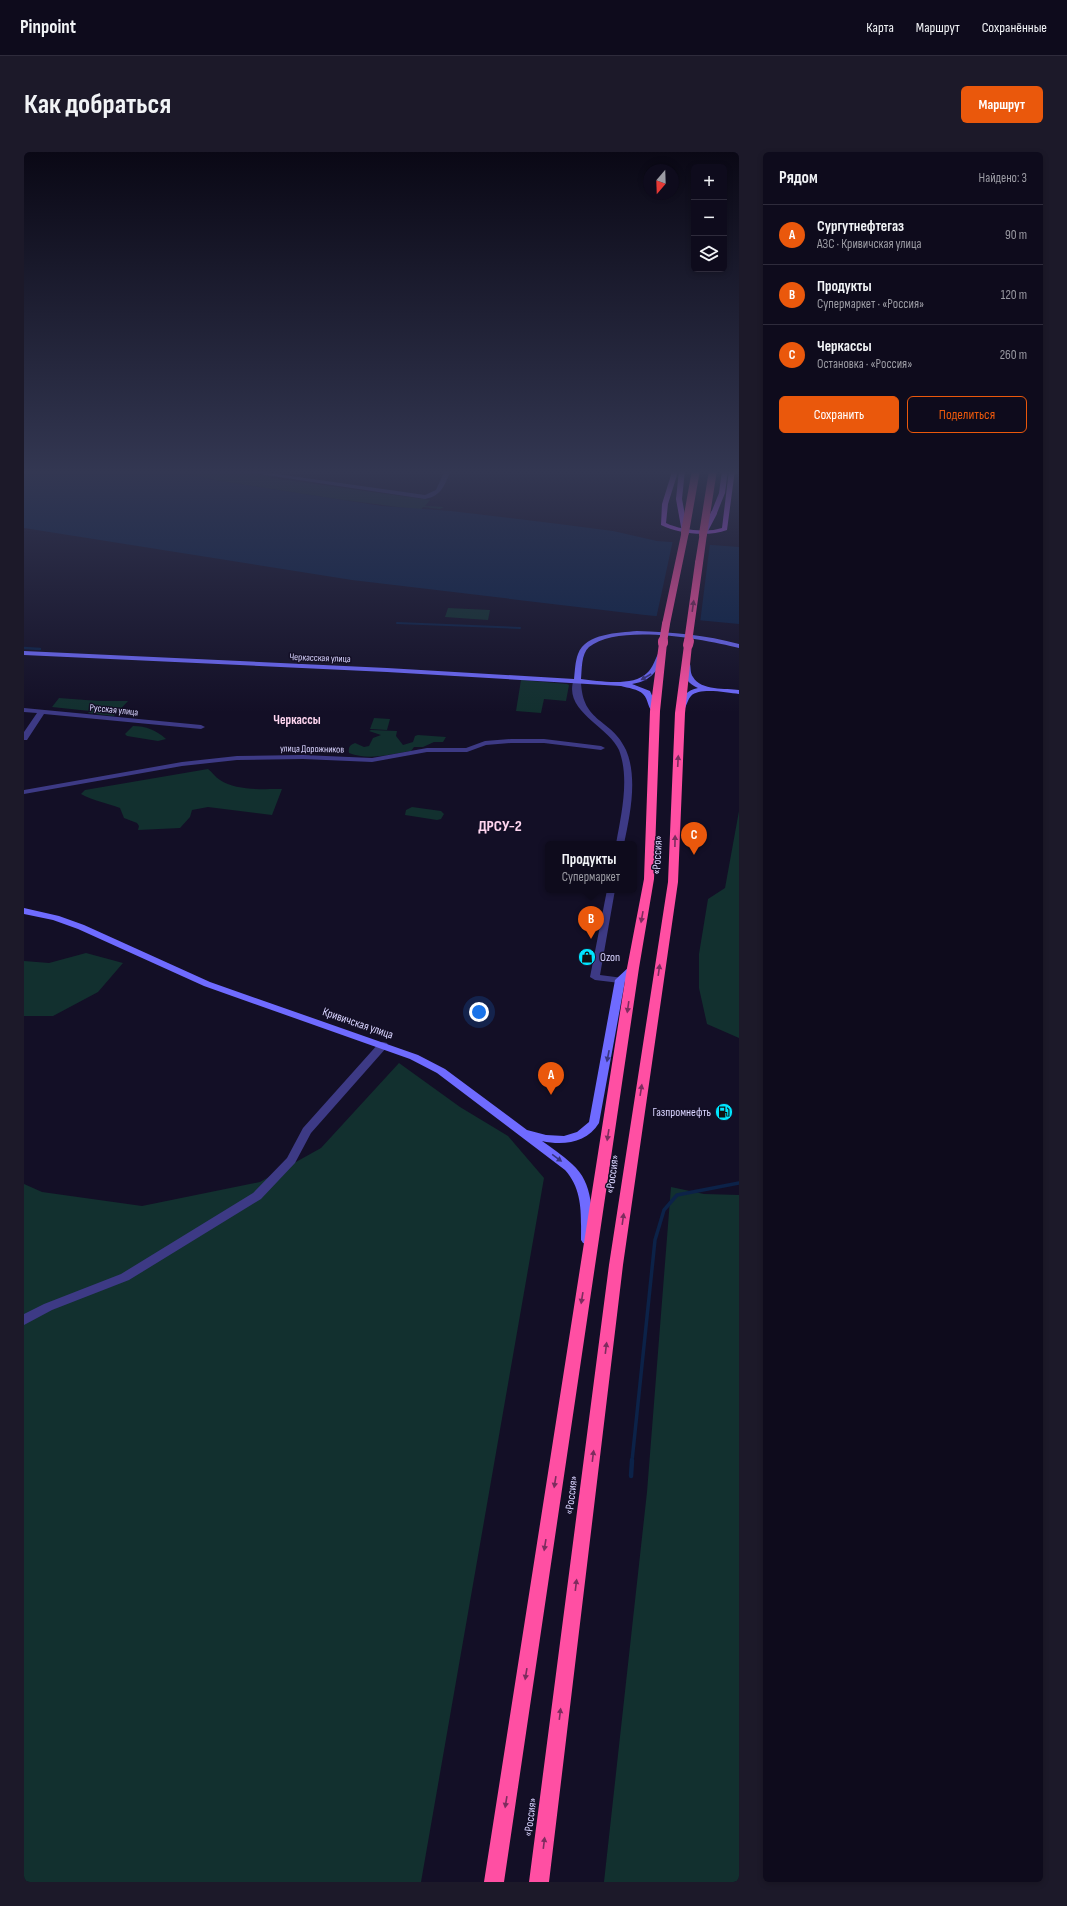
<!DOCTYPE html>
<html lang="ru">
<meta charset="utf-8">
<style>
:root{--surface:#0e0b1c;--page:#1c1929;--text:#f1f3f6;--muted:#9b9ba3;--line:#2e2b3b;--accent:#ea580c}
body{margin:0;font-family:"Sofia Sans Condensed",sans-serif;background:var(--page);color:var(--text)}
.controls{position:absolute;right:12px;top:12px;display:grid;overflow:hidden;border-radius:6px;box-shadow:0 2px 6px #0003}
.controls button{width:36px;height:36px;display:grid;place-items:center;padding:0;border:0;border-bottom:1px solid var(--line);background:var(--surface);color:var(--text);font:20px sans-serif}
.compass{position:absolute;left:619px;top:12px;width:36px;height:36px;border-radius:50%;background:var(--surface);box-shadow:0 2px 6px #0003;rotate:199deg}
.you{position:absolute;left:455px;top:860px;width:14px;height:14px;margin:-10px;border:3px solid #fff;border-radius:50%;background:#1a73e8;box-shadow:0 0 0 6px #1a73e833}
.badge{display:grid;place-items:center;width:26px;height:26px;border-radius:50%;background:var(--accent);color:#fff;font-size:13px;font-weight:700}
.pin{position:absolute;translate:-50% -33px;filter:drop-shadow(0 1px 2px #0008)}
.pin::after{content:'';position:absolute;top:21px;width:14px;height:12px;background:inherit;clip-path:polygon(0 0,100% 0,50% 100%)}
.popup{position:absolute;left:521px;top:689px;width:92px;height:52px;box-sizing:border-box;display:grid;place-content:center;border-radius:6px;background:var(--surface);filter:drop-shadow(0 1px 3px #0005);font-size:13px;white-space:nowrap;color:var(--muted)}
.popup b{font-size:15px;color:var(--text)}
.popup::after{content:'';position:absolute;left:50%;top:100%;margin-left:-8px;border:8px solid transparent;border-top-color:var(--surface)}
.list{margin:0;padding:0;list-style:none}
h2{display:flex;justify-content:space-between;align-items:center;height:52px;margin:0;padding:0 16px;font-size:17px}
h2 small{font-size:13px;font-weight:400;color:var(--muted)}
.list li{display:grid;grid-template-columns:26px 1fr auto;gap:12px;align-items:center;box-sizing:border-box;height:60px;padding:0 16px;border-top:1px solid var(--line)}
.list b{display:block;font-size:15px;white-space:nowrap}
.list p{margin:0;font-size:13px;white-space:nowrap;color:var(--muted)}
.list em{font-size:13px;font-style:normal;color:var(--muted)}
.actions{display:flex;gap:8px;padding:12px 16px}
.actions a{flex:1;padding:9px 0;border:1px solid var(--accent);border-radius:6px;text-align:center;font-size:14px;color:var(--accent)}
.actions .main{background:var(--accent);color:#fff}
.icon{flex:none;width:22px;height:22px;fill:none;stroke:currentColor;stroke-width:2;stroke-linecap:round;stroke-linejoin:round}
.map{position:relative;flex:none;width:715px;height:1730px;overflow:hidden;border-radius:6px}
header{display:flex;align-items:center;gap:24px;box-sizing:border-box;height:56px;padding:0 20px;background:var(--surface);border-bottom:1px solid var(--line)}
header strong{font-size:19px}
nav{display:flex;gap:22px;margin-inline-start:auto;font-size:14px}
.intro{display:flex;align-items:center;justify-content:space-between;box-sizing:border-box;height:96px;padding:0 24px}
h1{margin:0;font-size:28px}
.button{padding:10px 18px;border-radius:6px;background:var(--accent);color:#fff;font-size:14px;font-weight:700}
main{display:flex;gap:24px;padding:0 24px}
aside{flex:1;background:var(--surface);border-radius:6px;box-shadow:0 2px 6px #0003}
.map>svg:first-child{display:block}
.green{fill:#12302f}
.water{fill:#0c2248}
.pier{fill:#130f26}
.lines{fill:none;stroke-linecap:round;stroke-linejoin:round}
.stream-far3{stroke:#0c2248;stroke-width:2}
.stream-far2{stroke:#0c2248;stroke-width:2.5}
.stream-far1{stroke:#0c2248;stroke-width:3.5}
.stream{stroke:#0c2248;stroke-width:4.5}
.street{fill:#3d3a85;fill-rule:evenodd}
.secondary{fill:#6f6bff;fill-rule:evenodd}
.primary{fill:#c25bff;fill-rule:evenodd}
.highway{fill:#ff4fa3;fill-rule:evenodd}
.primary-bridge{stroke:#c25bff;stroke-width:6}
.highway-bridge-far1{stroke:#ff4fa3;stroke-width:8}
.highway-bridge{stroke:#ff4fa3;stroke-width:10}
.oneway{fill:#7d2c5e}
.oneway2{fill:#38347d}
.labels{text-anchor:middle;stroke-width:3;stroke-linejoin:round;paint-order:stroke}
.far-street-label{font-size:10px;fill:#d9d4ff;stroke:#130f26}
.street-label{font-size:12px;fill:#d9d4ff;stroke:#130f26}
.poi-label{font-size:12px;fill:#d9d4ff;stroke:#130f26;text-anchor:start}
.far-district-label{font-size:13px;font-weight:bold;fill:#ffd6f0;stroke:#130f26}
.district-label{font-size:16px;font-weight:bold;fill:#ffd6f0;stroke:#130f26}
</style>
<header>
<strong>Pinpoint</strong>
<nav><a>Карта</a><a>Маршрут</a><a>Сохранённые</a></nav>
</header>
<div class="intro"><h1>Как добраться</h1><a class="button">Маршрут</a></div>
<main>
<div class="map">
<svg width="715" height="1730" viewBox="0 0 715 1730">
<rect width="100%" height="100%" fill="#130f26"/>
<!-- green -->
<path class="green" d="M 145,318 L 206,318 L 246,324 L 248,326 L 406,348 L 401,354 L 420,355 L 416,357 L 399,355 L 397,358 L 312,347 L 196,329 Z
M 424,456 L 466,458 L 464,468 L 421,465 Z
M 497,528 L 543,532 L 545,533 L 542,549 L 520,547 L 517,561 L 492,559 Z
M 35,546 L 75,549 L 104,549 L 90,564 L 64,561 L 66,559 L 28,555 Z
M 350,566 L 366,567 L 363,578 L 346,577 Z
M 109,574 C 122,574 132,578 142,587 L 134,589 L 103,584 L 101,582 Z
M 347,578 L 373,579 L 372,584 L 379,593 L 389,590 L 391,584 L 394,583 L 422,585 L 419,590 L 410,590 L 399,595 L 390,595 L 387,599 C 366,602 345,609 325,601 C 324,595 326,593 331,591 L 340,595 L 345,594 L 349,586 L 357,583 L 345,579 Z
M 184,617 C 188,620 191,625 196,628 C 212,639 239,637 258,637 L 248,663 L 184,655 L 168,658 L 166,665 L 156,676 L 114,678 L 115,674 L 113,671 L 100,666 L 96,656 C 83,651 70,649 57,642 L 61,638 Z
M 388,655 L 417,659 L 420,662 L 417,667 L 413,668 L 381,663 L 382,658 Z
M 715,659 L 715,886 L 683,872 L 675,836 L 675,802 L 684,747 L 701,736 Z
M 62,801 L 99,811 L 74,840 L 29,864 L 0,864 L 0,809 L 25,811 Z
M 375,911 L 436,955 L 484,984 L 520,1026 L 397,1730 L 0,1730 L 0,1032 L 18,1040 L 118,1054 L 236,1030 L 297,996 Z
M 647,1035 L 680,1042 L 715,1043 L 715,1730 L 580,1730 L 623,1340 Z"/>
<!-- water -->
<path class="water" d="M 0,318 L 145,318 L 196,329 L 358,354 L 427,359 L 535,372 L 589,379 L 633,389 L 715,395 L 715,472 L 621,463 L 328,428 L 0,376 Z"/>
<!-- pier -->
<path class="pier" d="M 649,388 L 686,391 L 676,471 L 632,467 Z"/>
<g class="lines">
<!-- stream-far3 -->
<path class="stream-far3" d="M 373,471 L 496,476"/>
<!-- stream-far2 -->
<path class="stream-far2" d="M 0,496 L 16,497"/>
<!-- stream-far1 -->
<path class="stream-far1" d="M 608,1309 L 631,1088 L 640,1058 L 653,1043 L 715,1031"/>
<!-- stream -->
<path class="stream" d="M 607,1324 L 608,1308"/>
<!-- street -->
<path class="street" d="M 208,318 L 225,318 L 401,343 L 412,338 L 421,318 L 427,318 C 421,332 418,344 401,347 Z
M 550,527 L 557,529 C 558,572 588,566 602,598 C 614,626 606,663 600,692 L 592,692 C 597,663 606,627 595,598 C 585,574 538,559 550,527 Z
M 0,556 L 177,573 L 181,575 L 177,577 L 20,562 L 3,588 L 0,588 L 0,580 L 13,561 L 0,560 Z
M 487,587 L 520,587 L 577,594 L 581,596 L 577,598 L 520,591 L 487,591 L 462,593 L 443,600 L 403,600 L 348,610 L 279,607 L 213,608 L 158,614 L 0,642 L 0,638 L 158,610 L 213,604 L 279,603 L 348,606 L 403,596 L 442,596 L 461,589 Z
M 583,738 L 591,738 L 576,823 L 599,826 L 601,828 L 599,830 L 596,831 L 571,828 L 566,825 Z
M 359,890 L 363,891 L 364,893 L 363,895 L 287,981 L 271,1011 L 237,1047 L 105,1128 L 28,1158 L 0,1173 L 0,1162 L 20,1152 L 97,1122 L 229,1041 L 263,1006 L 279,976 L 355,891 Z"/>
<!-- secondary -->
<path class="secondary" d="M 613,479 C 648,480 682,483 715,492 L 715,496 C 681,487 594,471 565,495 C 557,502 558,518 557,527 C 575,529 609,535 623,521 C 629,516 631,507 635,500 L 639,500 L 641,501 C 634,518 628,529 608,532 L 626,539 L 635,559 L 631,561 C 623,558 625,547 619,542 C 614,537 604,536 597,534 L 363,520 L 0,503 L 0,499 L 363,516 L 550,527 C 551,519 551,510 554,502 C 562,481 594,481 613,479 Z
M 660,512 L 666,512 C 667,516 666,521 669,525 C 677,539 702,536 715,538 L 715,542 C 703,541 676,535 667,544 C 664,547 663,552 661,556 L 655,556 L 654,554 C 659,544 663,538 674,536 C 664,532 657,523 660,512 Z
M 0,756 L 35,764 L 60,773 L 186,830 L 394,903 L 421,917 L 503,978 L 522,983 L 540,984 L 553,980 L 565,970 L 591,828 L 606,814 L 612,814 L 614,816 L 601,829 L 575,971 C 563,991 539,994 518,989 C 528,996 538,1003 548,1012 C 570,1031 568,1062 569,1088 L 567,1091 L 563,1092 L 559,1091 L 557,1088 C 557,1062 559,1038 541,1018 L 413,921 L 386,907 L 180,834 L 54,777 L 29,768 L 0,762 Z"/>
<!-- primary -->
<path class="primary" d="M 646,318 L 652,318 L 653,323 L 644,352 L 642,371 C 656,378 683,381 698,376 L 705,318 L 711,318 L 703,378 C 684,385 655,382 637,373 L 638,352 L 647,323 Z
M 655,318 L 661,318 L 658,347 L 655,349 L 652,347 Z
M 698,318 L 704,318 L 701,341 L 693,361 L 690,363 L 687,361 L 695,341 Z"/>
<!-- highway -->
<path class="highway" d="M 658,378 L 665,380 L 646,472 L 642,474 L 638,472 Z
M 676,380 L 683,382 L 679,411 L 675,413 L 671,411 Z
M 639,488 L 643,491 L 636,559 L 630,727 L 615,816 L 480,1730 L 460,1730 L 603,816 L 620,727 L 626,559 L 635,491 Z
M 664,490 L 668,493 L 661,561 L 654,730 L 599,1113 L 525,1730 L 505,1730 L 585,1113 L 644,730 L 651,561 L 660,493 Z"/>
<!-- primary-bridge -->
<path class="primary-bridge" d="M 655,347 L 661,380
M 679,382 L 690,361"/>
<!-- highway-bridge-far1 -->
<path class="highway-bridge-far1" d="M 661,380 L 672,318
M 679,382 L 689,318
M 639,490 L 642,472
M 664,490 L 675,411"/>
<!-- highway-bridge -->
<path class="highway-bridge" d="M 639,491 L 639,489
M 664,493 L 665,489"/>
</g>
<!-- one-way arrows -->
<defs><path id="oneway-solid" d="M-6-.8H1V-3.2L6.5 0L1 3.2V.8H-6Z"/></defs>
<g class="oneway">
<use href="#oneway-solid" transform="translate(669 454) rotate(-82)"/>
<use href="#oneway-solid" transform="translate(654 609) rotate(-87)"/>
<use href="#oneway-solid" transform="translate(651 689) rotate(-89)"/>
<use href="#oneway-solid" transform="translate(618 765) rotate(100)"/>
<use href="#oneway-solid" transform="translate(635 818) rotate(-82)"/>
<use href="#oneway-solid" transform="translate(604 855) rotate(98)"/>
<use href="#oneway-solid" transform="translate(617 938) rotate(-81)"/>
<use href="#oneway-solid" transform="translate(584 983) rotate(99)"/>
<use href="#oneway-solid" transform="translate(599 1067) rotate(-82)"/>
<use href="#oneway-solid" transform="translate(558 1146) rotate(99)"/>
<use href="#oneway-solid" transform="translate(582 1196) rotate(-83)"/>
<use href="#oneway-solid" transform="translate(569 1304) rotate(-83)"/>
<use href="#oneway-solid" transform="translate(531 1330) rotate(99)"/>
<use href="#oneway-solid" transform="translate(521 1393) rotate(99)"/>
<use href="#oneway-solid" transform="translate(552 1433) rotate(-83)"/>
<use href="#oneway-solid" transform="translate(502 1522) rotate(99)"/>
<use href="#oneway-solid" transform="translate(536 1562) rotate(-83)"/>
<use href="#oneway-solid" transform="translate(482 1650) rotate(99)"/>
<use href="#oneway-solid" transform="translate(520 1691) rotate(-83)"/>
</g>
<g class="oneway2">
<use href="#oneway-solid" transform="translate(622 525) rotate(150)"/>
<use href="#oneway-solid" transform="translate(584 904) rotate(101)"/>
<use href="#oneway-solid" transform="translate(533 1006) rotate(36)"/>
</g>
<!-- sky -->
<linearGradient id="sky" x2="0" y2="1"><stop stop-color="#0a0815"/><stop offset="0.57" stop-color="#333752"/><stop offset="1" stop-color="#333752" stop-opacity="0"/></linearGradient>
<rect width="715" height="561" fill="url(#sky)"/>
<!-- icons -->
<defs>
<symbol id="shop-disc" viewBox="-11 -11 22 22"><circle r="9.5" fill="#00e5ff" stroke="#130f26"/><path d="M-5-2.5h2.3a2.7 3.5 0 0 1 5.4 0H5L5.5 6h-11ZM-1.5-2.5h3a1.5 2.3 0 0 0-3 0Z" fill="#111"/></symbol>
<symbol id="fuel-disc" viewBox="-11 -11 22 22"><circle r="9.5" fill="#00e5ff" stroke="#130f26"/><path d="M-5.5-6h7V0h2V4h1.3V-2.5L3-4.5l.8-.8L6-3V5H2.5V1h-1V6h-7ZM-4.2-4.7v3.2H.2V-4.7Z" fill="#111"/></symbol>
</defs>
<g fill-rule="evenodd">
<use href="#shop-disc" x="553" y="795" width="20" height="20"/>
<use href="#fuel-disc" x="690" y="950" width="20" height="20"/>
</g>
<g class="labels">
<!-- far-street labels -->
<g class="far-street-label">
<text transform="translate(296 505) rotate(2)" y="4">Черкасская улица</text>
<text transform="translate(90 557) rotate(6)" y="4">Русская улица</text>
<text transform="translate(288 596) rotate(1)" y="4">улица Дорожников</text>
</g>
<!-- street labels -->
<g class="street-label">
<text transform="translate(633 703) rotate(-87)" y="4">«Россия»</text>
<text transform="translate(334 871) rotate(19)" y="4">Кривичская улица</text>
<text transform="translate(588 1022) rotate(-82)" y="4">«Россия»</text>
<text transform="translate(547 1343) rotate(-83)" y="4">«Россия»</text>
<text transform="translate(506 1665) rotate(-83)" y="4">«Россия»</text>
</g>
<!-- poi labels -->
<g class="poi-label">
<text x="576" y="809">Ozon</text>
<text x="687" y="964" text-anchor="end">Газпромнефть</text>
</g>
<!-- far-district labels -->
<g class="far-district-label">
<text x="273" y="572">Черкассы</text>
</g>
<!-- district labels -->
<g class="district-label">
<text x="476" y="679">ДРСУ-2</text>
</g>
</g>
</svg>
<div class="controls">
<button>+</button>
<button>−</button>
<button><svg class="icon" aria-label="layers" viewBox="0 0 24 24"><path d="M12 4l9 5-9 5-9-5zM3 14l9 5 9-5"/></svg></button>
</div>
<svg class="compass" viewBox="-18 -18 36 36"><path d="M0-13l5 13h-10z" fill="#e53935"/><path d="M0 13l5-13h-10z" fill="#9b9ba3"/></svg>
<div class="you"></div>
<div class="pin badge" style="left:527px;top:943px">A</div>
<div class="pin badge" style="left:567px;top:787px">B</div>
<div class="popup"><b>Продукты</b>Супермаркет</div>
<div class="pin badge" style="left:670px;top:703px">C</div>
</div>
<aside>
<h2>Рядом<small>Найдено: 3</small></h2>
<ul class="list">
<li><span class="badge">A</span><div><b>Сургутнефтегаз</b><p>АЗС · Кривичская улица</p></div><em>90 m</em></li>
<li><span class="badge">B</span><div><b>Продукты</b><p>Супермаркет · «Россия»</p></div><em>120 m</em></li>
<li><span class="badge">C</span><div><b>Черкассы</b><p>Остановка · «Россия»</p></div><em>260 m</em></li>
</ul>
<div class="actions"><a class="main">Сохранить</a><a>Поделиться</a></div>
</aside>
</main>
